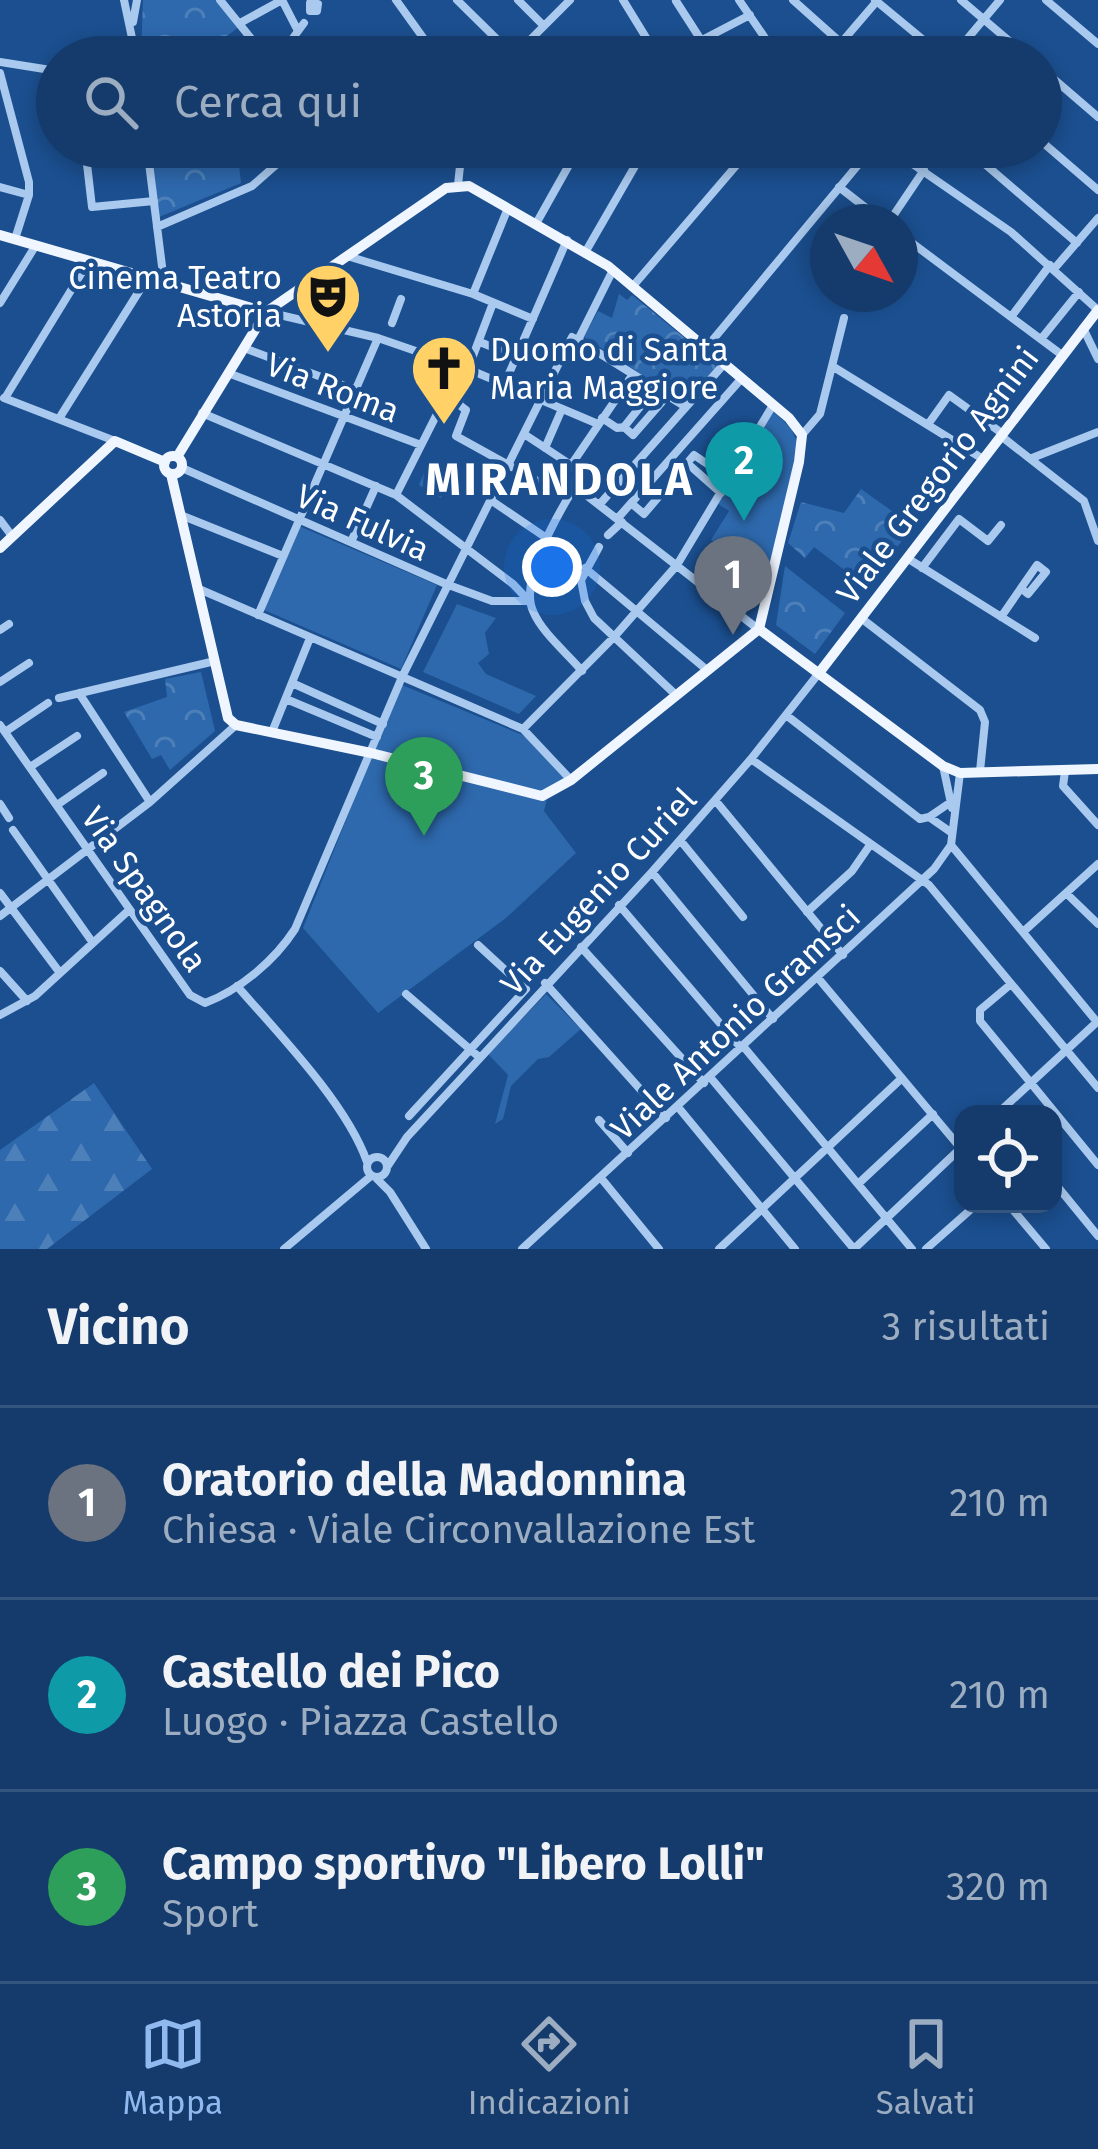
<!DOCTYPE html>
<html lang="it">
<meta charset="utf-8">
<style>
:root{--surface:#143b6b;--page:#214673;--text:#f1f3f6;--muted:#9dadc1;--line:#33557e;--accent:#90b9f0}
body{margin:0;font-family:"Fira Sans",sans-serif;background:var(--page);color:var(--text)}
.controls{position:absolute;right:36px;bottom:36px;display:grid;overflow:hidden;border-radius:24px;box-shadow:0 6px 18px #0003}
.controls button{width:108px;height:108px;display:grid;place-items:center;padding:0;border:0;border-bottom:3px solid var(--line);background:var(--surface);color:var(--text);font:60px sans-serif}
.compass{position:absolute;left:810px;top:204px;width:108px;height:108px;border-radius:50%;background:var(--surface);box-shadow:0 6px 18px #0003;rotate:130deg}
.you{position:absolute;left:552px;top:567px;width:42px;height:42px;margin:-30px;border:9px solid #fff;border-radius:50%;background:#1a73e8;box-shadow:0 0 0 18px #1a73e833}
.badge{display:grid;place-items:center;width:78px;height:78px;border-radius:50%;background:var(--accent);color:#fff;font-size:39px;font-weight:700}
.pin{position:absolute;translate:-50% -99px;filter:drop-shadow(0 3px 6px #0008)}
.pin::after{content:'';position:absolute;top:63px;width:42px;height:36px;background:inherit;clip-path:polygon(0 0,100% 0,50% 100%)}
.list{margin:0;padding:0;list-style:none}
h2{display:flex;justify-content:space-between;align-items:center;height:156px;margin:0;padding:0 48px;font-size:51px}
h2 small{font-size:39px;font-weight:400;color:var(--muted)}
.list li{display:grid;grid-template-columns:78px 1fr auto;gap:36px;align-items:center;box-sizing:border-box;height:192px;padding:0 48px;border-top:3px solid var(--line)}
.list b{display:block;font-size:45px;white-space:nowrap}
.list p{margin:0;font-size:39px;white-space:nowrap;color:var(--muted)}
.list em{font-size:39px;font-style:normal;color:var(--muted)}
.icon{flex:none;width:66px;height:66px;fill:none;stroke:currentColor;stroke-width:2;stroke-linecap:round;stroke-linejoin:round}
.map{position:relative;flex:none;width:1098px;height:1249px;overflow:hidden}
.search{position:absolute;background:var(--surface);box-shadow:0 6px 18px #0003;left:36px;right:36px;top:36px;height:132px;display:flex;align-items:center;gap:30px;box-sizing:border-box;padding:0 42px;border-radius:66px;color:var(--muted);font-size:45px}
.sheet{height:732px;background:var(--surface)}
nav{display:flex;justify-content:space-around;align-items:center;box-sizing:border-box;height:168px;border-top:3px solid var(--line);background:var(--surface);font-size:33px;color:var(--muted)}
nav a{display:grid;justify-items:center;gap:6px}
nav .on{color:var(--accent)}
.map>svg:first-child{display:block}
.green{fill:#2e69ad}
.forest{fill:url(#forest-firs)}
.park{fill:url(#park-crowns)}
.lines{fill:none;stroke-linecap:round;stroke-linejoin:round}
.minor{stroke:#a9c9ee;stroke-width:8}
.major{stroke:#f0f6ff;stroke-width:10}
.labels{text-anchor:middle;stroke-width:9;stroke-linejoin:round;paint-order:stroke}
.poi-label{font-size:33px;fill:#fff;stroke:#1b4f8f;text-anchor:end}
.street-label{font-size:33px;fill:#fff;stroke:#1b4f8f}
.district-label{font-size:45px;font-weight:bold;letter-spacing:3px;fill:#fff;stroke:#1b4f8f}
</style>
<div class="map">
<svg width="1098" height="1249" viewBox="0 0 1098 1249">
<defs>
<pattern id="forest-firs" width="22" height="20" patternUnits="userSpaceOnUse" patternTransform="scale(3)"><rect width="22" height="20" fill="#2e69ad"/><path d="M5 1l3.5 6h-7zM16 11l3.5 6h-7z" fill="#4d80b9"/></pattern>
<pattern id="park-crowns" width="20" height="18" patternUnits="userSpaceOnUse" patternTransform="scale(3)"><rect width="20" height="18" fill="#2e69ad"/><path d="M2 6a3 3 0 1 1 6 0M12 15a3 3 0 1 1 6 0" fill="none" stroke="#4d80b9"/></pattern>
</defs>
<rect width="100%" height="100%" fill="#1b4f8f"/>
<!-- green -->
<path class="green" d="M 772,410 L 791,428 L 799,447 L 769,589 L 736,567 L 740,560 L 711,540 L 729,511 L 715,502 Z
M 429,461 L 454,473 L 441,498 L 419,485 Z
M 299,526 L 437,585 L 401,669 L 264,610 Z
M 457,604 L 496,618 L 485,633 L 489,654 L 478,663 L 486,674 L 536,696 L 519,714 L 423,672 Z
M 402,685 L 525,736 L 571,780 L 542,796 L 371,753 Z
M 372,755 L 547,799 L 544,811 L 576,853 L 506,918 L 378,1013 L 303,928 Z
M 546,994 L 581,1029 L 549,1057 L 538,1059 L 511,1086 L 503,1119 L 495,1124 L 508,1075 L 488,1054 Z"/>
<!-- forest -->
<path class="forest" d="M 94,1083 L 152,1169 L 47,1249 L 0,1249 L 0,1150 Z"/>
<!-- park -->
<path class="park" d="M 143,0 L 216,0 L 239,27 L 224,38 L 226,57 L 141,57 Z
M 151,147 L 237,147 L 241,183 L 159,217 Z
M 619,294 L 627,300 L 632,295 L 719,366 L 686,403 L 584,337 L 598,311 L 612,318 Z
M 861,489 L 913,526 L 867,587 L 814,547 L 805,558 L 788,543 L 801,502 L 844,513 Z
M 785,566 L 845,613 L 815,654 L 776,625 Z
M 201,672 L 215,731 L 170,770 L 161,755 L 152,759 L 124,712 L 167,697 L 165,679 Z"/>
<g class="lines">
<!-- minor -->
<path class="minor" d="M 124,0 L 136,57
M 220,0 L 266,57
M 396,0 L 437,57
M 457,0 L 514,56
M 518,0 L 544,26
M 623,0 L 658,57
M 739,0 L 778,57
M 793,0 L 857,57
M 875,0 L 944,57
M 961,0 L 1028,57
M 1046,0 L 1098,44
M 676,1 L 712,57
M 310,3 L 318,4 L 317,11 L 310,11 Z
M 133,22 L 137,0
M 240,23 L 282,0 L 298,31
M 702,40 L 750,15
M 279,57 L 304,23
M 513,57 L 570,0
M 758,57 L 773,50
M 829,57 L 877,1
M 952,57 L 1000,0
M 0,62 L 57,71
M 1041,68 L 1098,117
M 0,73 L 29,182 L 29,195 L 15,239
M 1041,141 L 1098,190
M 85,147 L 92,207 L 154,201
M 147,147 L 164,282
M 278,147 L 290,157 L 301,158
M 888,147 L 1011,232 L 1098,310
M 965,147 L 1077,243
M 458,185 L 462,147
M 0,187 L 29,195
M 839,187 L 884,222
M 537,222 L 578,149
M 889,222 L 924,170
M 157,227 L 252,186 L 277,164 L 276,147
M 900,234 L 1062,355
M 586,251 L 646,147
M 347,256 L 473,294 L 533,319
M 1054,269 L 1098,218
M 633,286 L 752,147
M 473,294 L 508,208
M 0,303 L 36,245
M 267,312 L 378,338 L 468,369 L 598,424
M 1011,317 L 1050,265
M 392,323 L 401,299
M 1083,328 L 1098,359
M 1041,339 L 1079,292
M 578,340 L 686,407
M 480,342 L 516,357
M 244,348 L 356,390
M 706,348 L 873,147
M 457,366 L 445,398 L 458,404 L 472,371
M 832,366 L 983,459
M 468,369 L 493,303
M 228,373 L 421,445
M 633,374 L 563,477 L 758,629
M 504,385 L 567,240
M 655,388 L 624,427 L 633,435 L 667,396
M 4,398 L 115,441
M 5,398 L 89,261
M 458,404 L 466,410 L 456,436 L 568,498
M 202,413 L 396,495 L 513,584 L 529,601
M 60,417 L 148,277
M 602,418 L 617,428 L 624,427
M 929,423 L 949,395 L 1003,434
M 524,434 L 571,465
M 802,435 L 820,414 L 844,318
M 1001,436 L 1084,501 L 1098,541
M 545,448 L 562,409
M 1032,458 L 1098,432
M 687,463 L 721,493
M 182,468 L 446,584 L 492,601 L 528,601
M 575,486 C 558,514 519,580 533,611 C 542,633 567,653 582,671
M 396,495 L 445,398
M 492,501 L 548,539
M 631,503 L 644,514 L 694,455 L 728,478
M 599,505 L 725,363
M 183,516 L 283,556
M 617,519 L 742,378
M 0,520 L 12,536
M 608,535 L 622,522
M 351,542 L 376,486
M 599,547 L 581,580 L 585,601 L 594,618 L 676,695
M 907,558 L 1035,638
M 585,568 L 707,670
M 922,568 L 959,519 L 988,541 L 1001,525
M 199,589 L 523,729 L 571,780
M 258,615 L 378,338
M 1001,617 L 1037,565 L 1046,572 L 1028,594 L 1022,589
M 861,618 L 980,710 L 985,722 L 980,771
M 0,630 L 9,624
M 0,682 L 29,663
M 292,683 L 383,724
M 79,693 L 150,802
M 59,698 L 215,661
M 286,699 L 377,737
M 786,715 L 920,819 L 929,817 L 952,833
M 0,725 L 190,995 L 205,1003 C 240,990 275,960 295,929 L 402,677 L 572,337 L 578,340 L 613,270
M 523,729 L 614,637 L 677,565 L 773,405
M 5,732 L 48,703
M 272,732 L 310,638
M 751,759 L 929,885 L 1098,1088
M 943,766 L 952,808
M 30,767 L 77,736
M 1065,771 L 1063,786 L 1098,825
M 715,800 L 843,955
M 0,804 L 9,818
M 57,805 L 103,773
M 929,817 L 951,802
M 13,830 L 93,943
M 680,840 L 743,917
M 951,845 L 1097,1022
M 652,872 L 773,1019
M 0,893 L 60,973
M 1066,893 L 1098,924
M 619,905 L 741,1048
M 807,912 L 852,871 L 870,845
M 0,916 L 150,802 L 236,725
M 1023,932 L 1098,864
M 581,947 L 704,1083
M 0,971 L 27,1001
M 818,978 L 963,1151
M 545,983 L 666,1118
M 1011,984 L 980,1010 L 980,1021 L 1098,1165
M 237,986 C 278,1033 347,1104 367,1162
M 406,994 L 479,1057
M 0,1015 L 35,996 L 128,911
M 743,1046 L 912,1249
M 710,1077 L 854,1249
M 678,1107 L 795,1249
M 997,1114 L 1097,1022
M 409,1116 L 526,989 L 478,945
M 599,1120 L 628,1153
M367 1167a10 10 0 1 1 20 0a10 10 0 1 1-20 0Z
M 387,1167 L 407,1137 L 652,872 L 751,759 L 819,673
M 375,1177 L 390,1192 L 426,1249
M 601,1178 L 659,1249
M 1053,1181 L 1098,1236
M 858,1184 L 933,1114
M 1008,1204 L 1046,1249
M 284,1249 L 371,1176
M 522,1249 L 934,869 L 951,845 L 960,773
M 719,1249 L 902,1078
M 854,1249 L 962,1147
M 926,1249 L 977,1204"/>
<!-- major -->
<path class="major" d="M 0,235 L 266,312
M164 465a9 9 0 1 1 18 0a9 9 0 1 1-18 0Z
M 177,457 L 266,312 L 446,188 L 469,186 L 608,266 L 789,418 L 802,435 L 799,462 L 759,629
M 171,474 L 228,718 L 236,725 L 371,753 L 542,796 L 571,780 L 759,629
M 0,548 L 115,441 L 165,462
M 759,629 L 943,766 L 960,773 L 1098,769
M 819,673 L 1098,310"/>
</g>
<!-- icons -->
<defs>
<symbol id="theatre-pin" viewBox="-11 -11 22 30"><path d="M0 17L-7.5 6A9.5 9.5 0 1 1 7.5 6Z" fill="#ffd166" stroke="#1b4f8f"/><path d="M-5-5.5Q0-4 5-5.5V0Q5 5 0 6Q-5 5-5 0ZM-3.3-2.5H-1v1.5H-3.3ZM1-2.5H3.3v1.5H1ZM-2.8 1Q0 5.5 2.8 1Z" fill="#111"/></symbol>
<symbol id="church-pin" viewBox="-11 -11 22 30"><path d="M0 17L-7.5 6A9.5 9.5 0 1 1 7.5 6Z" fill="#ffd166" stroke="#1b4f8f"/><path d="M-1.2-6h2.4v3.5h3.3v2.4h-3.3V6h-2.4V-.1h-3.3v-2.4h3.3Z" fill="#111"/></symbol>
</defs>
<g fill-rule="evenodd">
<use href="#theatre-pin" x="290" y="258" width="76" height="104"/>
<use href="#church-pin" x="406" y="330" width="76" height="104"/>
</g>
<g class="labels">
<!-- poi labels -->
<g class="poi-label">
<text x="282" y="289">Cinema Teatro<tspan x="282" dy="38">Astoria</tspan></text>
<text x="490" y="361" text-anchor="start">Duomo di Santa<tspan x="490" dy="38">Maria Maggiore</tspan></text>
</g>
<!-- street labels -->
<g class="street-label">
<text transform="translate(333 387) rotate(21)" y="12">Via Roma</text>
<text transform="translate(937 475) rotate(-53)" y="12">Viale Gregorio Agnini</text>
<text transform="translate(363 522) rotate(24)" y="12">Via Fulvia</text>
<text transform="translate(145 889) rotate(55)" y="12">Via Spagnola</text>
<text transform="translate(598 891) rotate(-47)" y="12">Via Eugenio Curiel</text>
<text transform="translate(735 1022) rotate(-43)" y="12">Viale Antonio Gramsci</text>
</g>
<!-- district labels -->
<g class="district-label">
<text x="560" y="495">MIRANDOLA</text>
</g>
</g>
</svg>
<div class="controls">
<button><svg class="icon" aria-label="locate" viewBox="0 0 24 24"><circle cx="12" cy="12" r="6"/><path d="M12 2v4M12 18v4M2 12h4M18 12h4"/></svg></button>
</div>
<svg class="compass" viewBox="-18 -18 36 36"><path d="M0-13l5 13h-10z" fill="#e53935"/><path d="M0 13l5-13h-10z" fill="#9dadc1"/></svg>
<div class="you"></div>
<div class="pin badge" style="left:733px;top:635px;background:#6b7280">1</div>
<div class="pin badge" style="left:744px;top:521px;background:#0f9aa8">2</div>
<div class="pin badge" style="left:424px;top:836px;background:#2e9e5b">3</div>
<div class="search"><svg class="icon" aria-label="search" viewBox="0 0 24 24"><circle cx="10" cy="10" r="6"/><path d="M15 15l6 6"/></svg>Cerca qui</div>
</div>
<section class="sheet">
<h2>Vicino<small>3 risultati</small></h2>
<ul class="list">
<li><span class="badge" style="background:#6b7280">1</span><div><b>Oratorio della Madonnina</b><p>Chiesa · Viale Circonvallazione Est</p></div><em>210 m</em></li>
<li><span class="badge" style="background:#0f9aa8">2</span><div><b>Castello dei Pico</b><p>Luogo · Piazza Castello</p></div><em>210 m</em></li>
<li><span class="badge" style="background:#2e9e5b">3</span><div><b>Campo sportivo &quot;Libero Lolli&quot;</b><p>Sport</p></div><em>320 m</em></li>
</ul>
</section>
<nav>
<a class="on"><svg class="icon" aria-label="map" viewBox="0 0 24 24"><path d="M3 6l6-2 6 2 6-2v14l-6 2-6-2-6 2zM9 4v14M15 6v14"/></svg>Mappa</a>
<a><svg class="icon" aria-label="directions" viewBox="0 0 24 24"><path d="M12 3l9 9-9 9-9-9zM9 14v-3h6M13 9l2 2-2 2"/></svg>Indicazioni</a>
<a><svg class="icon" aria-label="saved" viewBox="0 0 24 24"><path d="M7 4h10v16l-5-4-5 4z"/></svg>Salvati</a>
</nav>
